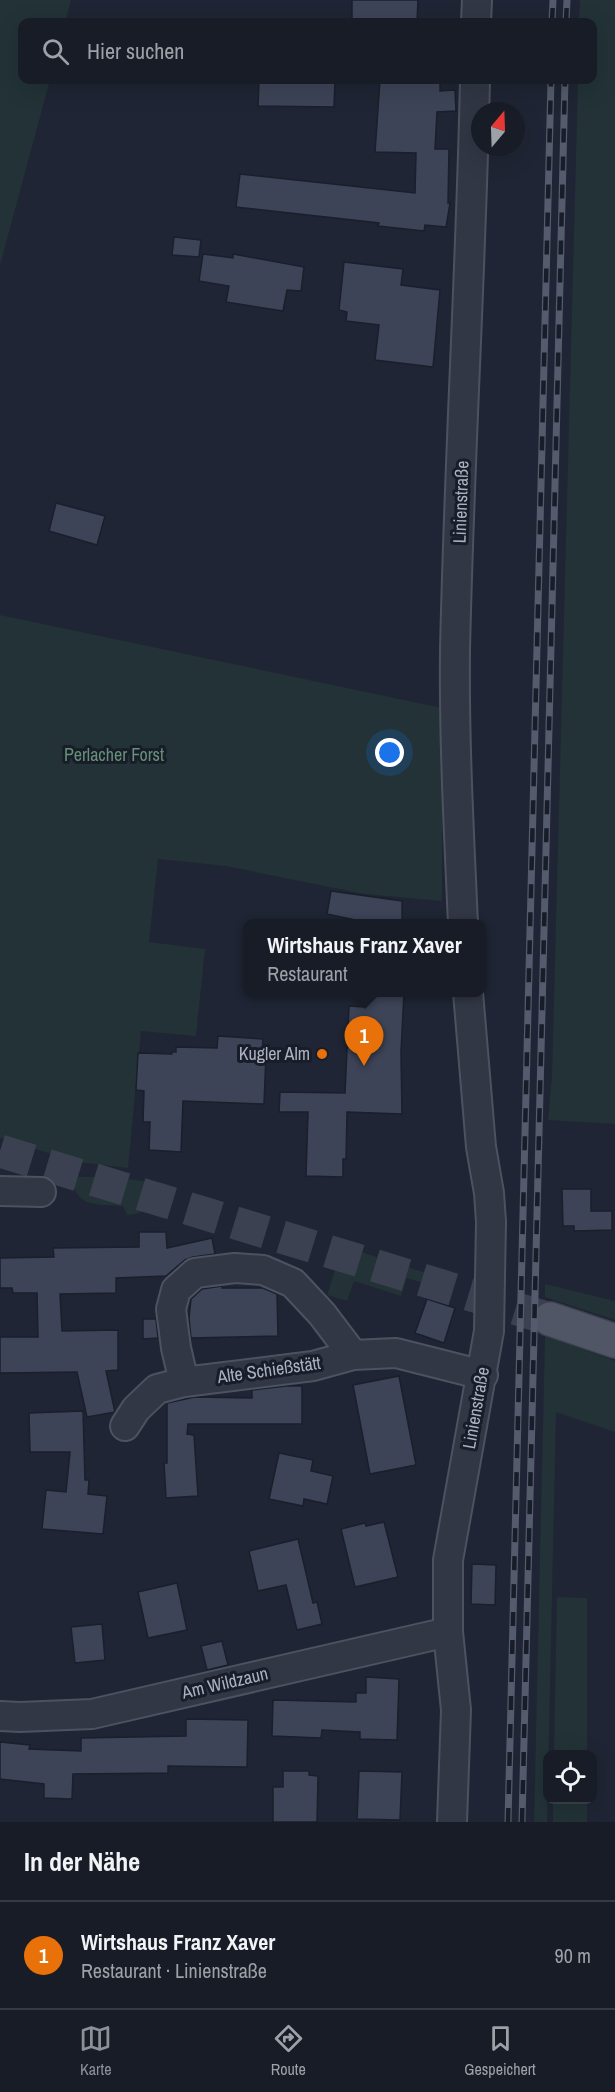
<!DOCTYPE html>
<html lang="de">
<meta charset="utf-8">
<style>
:root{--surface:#171c27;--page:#242933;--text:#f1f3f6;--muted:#9ea1a7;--line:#363a44;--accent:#8c9099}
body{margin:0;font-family:"Archivo Narrow",sans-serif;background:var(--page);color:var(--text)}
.controls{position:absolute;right:18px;bottom:18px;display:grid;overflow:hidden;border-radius:12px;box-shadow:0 6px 24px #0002}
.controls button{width:54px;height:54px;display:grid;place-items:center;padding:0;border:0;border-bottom:2px solid var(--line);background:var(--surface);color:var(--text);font:30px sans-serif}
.compass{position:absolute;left:471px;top:102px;width:54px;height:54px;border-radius:50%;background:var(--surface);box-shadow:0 6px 24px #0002;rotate:19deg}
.you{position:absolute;left:390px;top:753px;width:21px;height:21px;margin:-15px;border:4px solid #fff;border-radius:50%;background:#1a73e8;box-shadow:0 0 0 9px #1a73e833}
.badge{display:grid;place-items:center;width:39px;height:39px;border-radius:50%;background:var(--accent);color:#fff;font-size:20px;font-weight:700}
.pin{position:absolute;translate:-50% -50px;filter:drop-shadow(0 2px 3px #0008)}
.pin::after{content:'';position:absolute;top:32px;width:21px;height:18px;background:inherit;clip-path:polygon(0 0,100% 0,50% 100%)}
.popup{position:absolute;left:243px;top:919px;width:243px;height:78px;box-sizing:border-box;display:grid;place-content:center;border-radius:12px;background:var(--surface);filter:drop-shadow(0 2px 4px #0005);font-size:20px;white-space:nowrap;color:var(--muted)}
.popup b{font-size:22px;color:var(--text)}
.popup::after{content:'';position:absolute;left:50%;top:100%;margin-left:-12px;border:12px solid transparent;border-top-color:var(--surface)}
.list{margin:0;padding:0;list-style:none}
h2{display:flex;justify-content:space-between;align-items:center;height:78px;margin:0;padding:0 24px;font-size:26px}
h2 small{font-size:20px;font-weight:400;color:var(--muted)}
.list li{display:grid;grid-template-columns:39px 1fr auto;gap:18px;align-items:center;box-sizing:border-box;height:108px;padding:0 24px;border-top:2px solid var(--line)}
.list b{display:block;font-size:22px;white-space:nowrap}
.list p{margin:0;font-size:20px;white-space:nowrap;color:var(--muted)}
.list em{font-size:20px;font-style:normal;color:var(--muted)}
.icon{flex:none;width:33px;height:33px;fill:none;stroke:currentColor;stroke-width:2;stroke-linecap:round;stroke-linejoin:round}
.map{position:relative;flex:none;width:615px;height:1822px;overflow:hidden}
.search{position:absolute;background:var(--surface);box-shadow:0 6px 24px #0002;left:18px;right:18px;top:18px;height:66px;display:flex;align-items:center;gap:15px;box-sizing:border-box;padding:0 21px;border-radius:12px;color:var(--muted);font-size:22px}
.sheet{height:186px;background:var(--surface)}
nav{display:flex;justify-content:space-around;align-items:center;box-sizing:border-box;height:84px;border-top:2px solid var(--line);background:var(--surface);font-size:16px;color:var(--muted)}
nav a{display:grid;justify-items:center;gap:3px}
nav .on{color:var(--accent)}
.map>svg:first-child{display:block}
.green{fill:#223236}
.building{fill:#3d4457;stroke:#1a1f2b;stroke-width:1.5}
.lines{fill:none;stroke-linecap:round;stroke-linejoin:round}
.major-tunnel{stroke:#3b4150;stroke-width:33;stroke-dasharray:33 16;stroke-linecap:butt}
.minor-casing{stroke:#4d5260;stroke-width:32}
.major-casing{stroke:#3c414e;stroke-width:36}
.minor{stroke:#323745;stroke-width:28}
.major{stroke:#505665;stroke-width:33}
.rail-casing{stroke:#545b6c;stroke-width:7}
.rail{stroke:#181d29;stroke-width:4.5;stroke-dasharray:14;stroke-linecap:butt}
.minor-bridge-casing{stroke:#4d5260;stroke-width:32;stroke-linecap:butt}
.minor-bridge{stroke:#323745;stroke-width:28}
.food-dot{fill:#e8710a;stroke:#181d29;stroke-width:2}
.labels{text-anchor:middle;stroke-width:6;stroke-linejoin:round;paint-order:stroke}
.street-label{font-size:18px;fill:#acb1c2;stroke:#181d29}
.park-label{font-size:18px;fill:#659176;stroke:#181d29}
.poi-label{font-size:18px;fill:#acb1c2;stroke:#181d29;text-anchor:end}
</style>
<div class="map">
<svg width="615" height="1822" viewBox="0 0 615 1822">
<rect width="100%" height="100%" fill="#1f2534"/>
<!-- green -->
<path class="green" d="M 0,0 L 71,0 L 65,22 L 22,22 L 22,80 L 50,80 L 0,265 Z
M 580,0 L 615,0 L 615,1124 L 548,1120 L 552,1076 L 578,80 L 592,80 L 592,22 L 579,22 Z
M 0,615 L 442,708 L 442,901 L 364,894 L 226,866 L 158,859 L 149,942 L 205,949 L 196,1036 L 141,1031 L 128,1168 L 77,1162 L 0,1138 Z
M 78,1177 L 112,1177 L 167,1184 C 153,1204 152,1212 127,1215 L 123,1206 C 100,1204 77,1209 72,1180 Z
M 343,1246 L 429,1274 L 426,1284 L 407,1278 L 401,1296 L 354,1281 L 347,1301 L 327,1295 Z
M 545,1284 L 615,1301 L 615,1320 L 545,1297 Z
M 545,1336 L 615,1361 L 615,1432 L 556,1412 L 547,1822 L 534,1822 Z
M 557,1597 L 587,1598 L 587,1754 L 554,1754 Z
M 553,1800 L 587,1800 L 587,1822 L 553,1822 Z"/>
<!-- building -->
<path class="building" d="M 352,0 L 418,0 L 417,22 L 352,22 Z
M 259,80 L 335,80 L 334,107 L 258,106 Z
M 380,80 L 440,80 L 440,91 L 455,90 L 456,111 L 437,112 L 435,149 L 449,149 L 448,203 L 450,203 L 446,227 L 425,225 L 424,231 L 378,226 L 379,223 L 236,207 L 240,174 L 415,193 L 416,153 L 375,152 Z
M 174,237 L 201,240 L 199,257 L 172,255 Z
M 203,254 L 233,258 L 233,254 L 304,267 L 301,291 L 287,290 L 283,311 L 226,302 L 229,286 L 199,281 Z
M 344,262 L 403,269 L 401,285 L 440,290 L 433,367 L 375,360 L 379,325 L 346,321 L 347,312 L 339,310 Z
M 56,503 L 105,516 L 97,545 L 49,531 Z
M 331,891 L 402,901 L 402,924 L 374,924 L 327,914 Z
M 364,993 L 404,993 L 401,1052 L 402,1114 L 347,1112 L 346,1159 L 343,1159 L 343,1177 L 306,1176 L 308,1112 L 279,1112 L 280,1092 L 345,1093 L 349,1006 L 364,1007 Z
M 218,1036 L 263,1039 L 262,1055 L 266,1055 L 264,1104 L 183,1101 L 181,1152 L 149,1150 L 150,1122 L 143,1122 L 144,1091 L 136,1090 L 138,1053 L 172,1054 L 172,1052 L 176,1052 L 176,1047 L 217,1048 Z
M 562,1189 L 591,1189 L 591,1211 L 612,1211 L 612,1230 L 574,1231 L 574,1226 L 563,1226 Z
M 139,1232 L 166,1232 L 167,1248 L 212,1238 L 215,1254 L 193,1257 L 185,1260 L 166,1276 L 116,1278 L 116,1293 L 60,1294 L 62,1331 L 118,1330 L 118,1370 L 106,1371 L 115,1412 L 87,1417 L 77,1372 L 0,1373 L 0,1337 L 38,1337 L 37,1293 L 13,1293 L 12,1288 L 0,1288 L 0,1258 L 54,1257 L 53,1248 L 139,1247 Z
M 222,1286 L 222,1288 L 263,1288 L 277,1294 L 278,1336 L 191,1338 L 189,1318 L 191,1299 L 202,1289 Z
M 427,1299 L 455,1308 L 444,1343 L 415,1333 Z
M 143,1319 L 156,1319 L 158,1338 L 143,1339 Z
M 399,1376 L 416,1465 L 370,1474 L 353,1385 Z
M 286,1386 L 302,1386 L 302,1424 L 188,1424 L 187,1434 L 194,1435 L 198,1496 L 166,1498 L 164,1463 L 167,1463 L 167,1403 L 195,1397 L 252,1398 L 252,1390 Z
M 83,1411 L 85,1480 L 89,1480 L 88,1494 L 107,1496 L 103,1534 L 42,1529 L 46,1490 L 66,1492 L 70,1452 L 30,1452 L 29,1413 Z
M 279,1453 L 313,1460 L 311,1471 L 333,1476 L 327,1504 L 304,1499 L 303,1506 L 269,1499 Z
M 384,1522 L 398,1577 L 355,1587 L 341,1529 L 365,1523 L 366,1526 Z
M 298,1539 L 313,1603 L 317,1602 L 322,1624 L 297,1630 L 286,1585 L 258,1591 L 249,1551 Z
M 472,1564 L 496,1565 L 495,1605 L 471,1604 Z
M 177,1583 L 187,1630 L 148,1638 L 138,1592 Z
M 102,1624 L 105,1660 L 75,1663 L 71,1627 Z
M 222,1641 L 228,1665 L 207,1670 L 201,1646 Z
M 366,1677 L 399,1679 L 397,1740 L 360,1739 L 360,1732 L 322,1730 L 321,1738 L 272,1736 L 273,1700 L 356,1702 L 356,1693 L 366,1693 Z
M 186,1719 L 248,1720 L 247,1767 L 168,1766 L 168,1773 L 73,1774 L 72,1799 L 44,1798 L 44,1784 L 0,1779 L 0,1742 L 30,1745 L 29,1749 L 81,1751 L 81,1738 L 186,1736 Z
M 283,1771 L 309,1771 L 309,1775 L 318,1776 L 317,1822 L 273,1822 L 273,1787 L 283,1787 Z
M 359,1771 L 402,1772 L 400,1820 L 357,1819 Z"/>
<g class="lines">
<!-- major-tunnel -->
<path class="major-tunnel" d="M 0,1151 L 550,1319"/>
<defs>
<path id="minor" d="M 476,22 L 477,0
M 463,924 C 459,833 454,742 455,651 C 459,461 471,270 475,80
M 468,992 L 481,1147 L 489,1193 L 491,1222
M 0,1191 L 41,1192
M 184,1382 L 176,1348 L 171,1309 L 176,1290 L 195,1273 L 235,1268 L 263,1270 L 293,1283 L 322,1314 L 353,1355
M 125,1426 L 136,1409 L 157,1389 L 184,1382 L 313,1366 L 353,1355 L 396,1353 L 483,1375
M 0,1716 L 20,1717 L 92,1714 L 448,1632
M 452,1822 L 456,1710 L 448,1632 L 448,1560 L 489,1331"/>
<path id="major" d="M 550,1319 L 615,1341"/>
</defs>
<!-- minor casing -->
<use href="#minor" class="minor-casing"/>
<!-- major casing -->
<use href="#major" class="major-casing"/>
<!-- minor -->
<use href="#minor" class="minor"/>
<!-- major -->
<use href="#major" class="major"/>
<defs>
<path id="rail" d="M 552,22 L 553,0
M 566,22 L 567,0
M 508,1822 L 551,80
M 522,1822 L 565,80"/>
</defs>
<!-- rail casing -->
<use href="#rail" class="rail-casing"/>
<!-- rail -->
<use href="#rail" class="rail"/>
<defs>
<path id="minor-bridge" d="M 489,1331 L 491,1222"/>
</defs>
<!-- minor-bridge casing -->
<use href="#minor-bridge" class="minor-bridge-casing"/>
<!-- minor-bridge -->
<use href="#minor-bridge" class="minor-bridge"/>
</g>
<!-- markers -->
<circle class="food-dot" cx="322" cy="1054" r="6"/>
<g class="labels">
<!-- street labels -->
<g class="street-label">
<text transform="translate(461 502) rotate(-88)" y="6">Linienstraße</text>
<text transform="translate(269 1370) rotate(-8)" y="6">Alte Schießstätt</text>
<text transform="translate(476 1408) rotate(-80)" y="6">Linienstraße</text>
<text transform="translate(225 1683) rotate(-13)" y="6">Am Wildzaun</text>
</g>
<!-- park labels -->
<g class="park-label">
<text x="114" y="761">Perlacher Forst</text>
</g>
<!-- poi labels -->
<g class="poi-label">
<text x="310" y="1060">Kugler Alm</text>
</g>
</g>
</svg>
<div class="controls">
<button><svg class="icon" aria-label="locate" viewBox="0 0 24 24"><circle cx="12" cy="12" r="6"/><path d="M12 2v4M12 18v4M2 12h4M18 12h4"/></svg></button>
</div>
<svg class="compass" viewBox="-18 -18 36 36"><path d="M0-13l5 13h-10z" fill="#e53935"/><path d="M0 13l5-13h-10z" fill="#9ea1a7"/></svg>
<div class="you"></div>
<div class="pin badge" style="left:364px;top:1066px;background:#e8710a">1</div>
<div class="popup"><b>Wirtshaus Franz Xaver</b>Restaurant</div>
<div class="search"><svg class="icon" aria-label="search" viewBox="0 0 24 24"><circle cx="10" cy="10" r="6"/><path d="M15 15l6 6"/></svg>Hier suchen</div>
</div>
<section class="sheet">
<h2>In der Nähe<small></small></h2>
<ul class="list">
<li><span class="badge" style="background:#e8710a">1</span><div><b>Wirtshaus Franz Xaver</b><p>Restaurant · Linienstraße</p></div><em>90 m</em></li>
</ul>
</section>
<nav>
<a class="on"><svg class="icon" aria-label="map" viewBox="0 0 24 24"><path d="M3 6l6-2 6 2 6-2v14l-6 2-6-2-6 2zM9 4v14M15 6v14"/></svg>Karte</a>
<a><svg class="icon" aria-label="directions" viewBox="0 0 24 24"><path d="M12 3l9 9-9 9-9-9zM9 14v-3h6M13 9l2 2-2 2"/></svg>Route</a>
<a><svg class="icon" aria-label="saved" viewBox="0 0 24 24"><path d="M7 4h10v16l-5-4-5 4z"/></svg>Gespeichert</a>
</nav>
